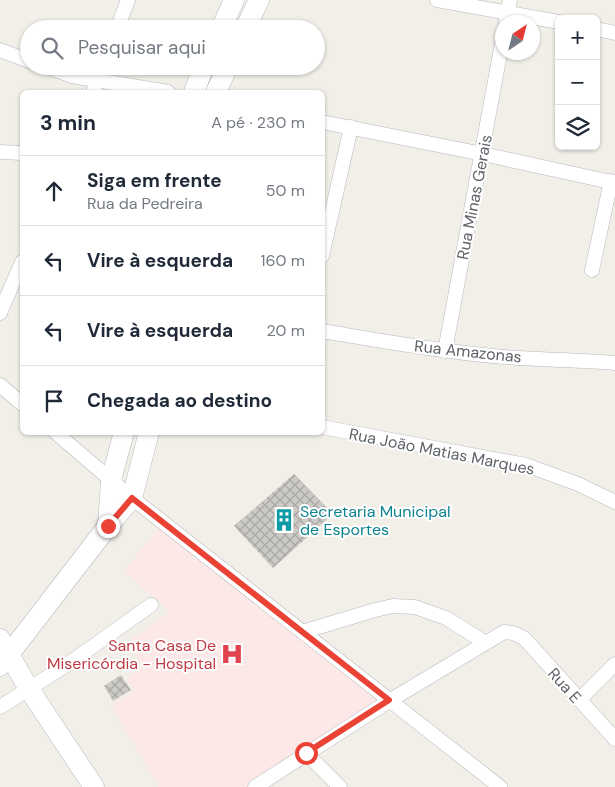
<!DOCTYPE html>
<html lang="pt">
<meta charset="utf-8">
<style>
:root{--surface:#fff;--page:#f2f2f3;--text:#1f2937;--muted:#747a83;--line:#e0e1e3}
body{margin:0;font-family:"DM Sans",sans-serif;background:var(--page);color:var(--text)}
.controls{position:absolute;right:15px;top:15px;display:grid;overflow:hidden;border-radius:8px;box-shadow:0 1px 4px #0004}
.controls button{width:45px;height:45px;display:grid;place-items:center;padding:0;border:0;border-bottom:1px solid var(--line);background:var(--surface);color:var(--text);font:25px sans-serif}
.compass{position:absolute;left:495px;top:15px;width:45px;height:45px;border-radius:50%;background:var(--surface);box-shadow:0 1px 4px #0004;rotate:35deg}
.stop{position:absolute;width:15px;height:15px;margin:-11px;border:4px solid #ea4335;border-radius:50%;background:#fff}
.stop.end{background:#ea4335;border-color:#fff;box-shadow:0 1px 5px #0008}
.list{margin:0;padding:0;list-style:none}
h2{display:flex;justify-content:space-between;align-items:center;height:65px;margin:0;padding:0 20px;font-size:21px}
h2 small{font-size:16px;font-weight:400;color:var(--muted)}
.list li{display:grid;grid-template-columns:32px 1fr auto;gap:15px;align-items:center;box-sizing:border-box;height:70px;padding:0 20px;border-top:1px solid var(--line)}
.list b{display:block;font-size:19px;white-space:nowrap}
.list p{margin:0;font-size:16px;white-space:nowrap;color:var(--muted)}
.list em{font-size:16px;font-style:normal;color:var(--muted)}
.icon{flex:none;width:28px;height:28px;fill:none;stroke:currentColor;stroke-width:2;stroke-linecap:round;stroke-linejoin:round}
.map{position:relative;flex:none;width:615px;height:787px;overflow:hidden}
.search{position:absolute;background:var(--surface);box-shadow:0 1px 4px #0004;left:20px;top:20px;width:305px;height:55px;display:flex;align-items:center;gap:12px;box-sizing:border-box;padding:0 18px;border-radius:28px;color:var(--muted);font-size:19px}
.panel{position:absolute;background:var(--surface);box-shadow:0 1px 4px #0004;left:20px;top:90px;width:305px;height:345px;border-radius:8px}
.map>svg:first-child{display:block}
.medical{fill:#fce8e6}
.building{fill:url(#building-cross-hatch)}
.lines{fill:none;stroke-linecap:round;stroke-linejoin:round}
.street-casing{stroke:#b5b8bc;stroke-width:15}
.secondary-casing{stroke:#b6babf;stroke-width:21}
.street{stroke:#fff;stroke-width:14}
.secondary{stroke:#fff;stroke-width:20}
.route{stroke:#ea4335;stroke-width:6}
.labels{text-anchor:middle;stroke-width:4;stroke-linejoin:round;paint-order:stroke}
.street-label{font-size:16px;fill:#5f6368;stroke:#fff}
.culture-label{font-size:16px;fill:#0d838f;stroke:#fff;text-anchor:start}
.health-label{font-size:16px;fill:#be3a42;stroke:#fff;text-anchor:end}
</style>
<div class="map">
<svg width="615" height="787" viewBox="0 0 615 787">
<defs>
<pattern id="building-cross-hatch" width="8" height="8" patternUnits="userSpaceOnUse" patternTransform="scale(1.25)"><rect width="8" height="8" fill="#cccac5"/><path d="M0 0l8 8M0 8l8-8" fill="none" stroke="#a9a8a4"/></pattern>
</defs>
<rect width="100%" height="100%" fill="#f1efe8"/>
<!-- medical -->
<path class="medical" d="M 159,527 L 386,698 L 247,787 L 159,787 L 111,705 L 134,691 L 126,678 L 143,667 L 128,642 L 170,611 L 124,571 Z"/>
<!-- building -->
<path class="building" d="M 294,474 L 333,514 L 273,568 L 234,526 Z
M 121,675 L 131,690 L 113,701 L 104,686 Z"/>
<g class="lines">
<defs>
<path id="street" d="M 437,0 L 559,22
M 506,22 L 510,0
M 117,29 L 128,0
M 596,29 L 615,33
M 0,50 L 29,61
M 45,66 L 72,76 L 168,92
M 93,92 L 103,66
M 322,122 L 483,154 L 615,183
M 0,152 L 22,153
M 322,256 L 351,127
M 592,270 L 611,181
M 0,313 L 22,262
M 322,331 C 383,341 443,352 504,357 C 541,360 578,360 615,363
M 445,351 L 502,43
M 0,385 L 22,404
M 322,427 L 526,465 L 578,484 L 615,502
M 55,432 L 132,498 L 500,787
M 302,632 L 375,610 L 393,606 L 415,607 L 446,618 L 486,643
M 579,700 L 615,664
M 0,707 L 68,664 L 151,605
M 306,753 L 340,787
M 255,787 L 389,701 L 504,632 L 513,633 L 524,638 L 615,739"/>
<path id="secondary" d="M 221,29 L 234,0
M 245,29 L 259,0
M 194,92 L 204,66
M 216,92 L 228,66
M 108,526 L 111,480 L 124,432
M 0,639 L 29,689 L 94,787
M 0,666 L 108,526 L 132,498 L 149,432"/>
</defs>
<!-- street casing -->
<use href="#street" class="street-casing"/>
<!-- secondary casing -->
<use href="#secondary" class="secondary-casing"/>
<!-- street -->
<use href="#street" class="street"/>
<!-- secondary -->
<use href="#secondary" class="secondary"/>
</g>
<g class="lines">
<!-- route -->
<path class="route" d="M 108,526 L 132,498 L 389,700 L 306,753"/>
</g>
<!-- icons -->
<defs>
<symbol id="building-bare" viewBox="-9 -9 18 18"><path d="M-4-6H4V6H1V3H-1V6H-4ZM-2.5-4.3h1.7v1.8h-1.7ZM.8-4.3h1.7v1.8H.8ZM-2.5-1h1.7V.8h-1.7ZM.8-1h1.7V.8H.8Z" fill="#0f9aa8" stroke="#fff" stroke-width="2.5" paint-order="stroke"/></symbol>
<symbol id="hospital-bare" viewBox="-9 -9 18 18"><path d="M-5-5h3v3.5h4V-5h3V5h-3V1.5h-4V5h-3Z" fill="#e0444e" stroke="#fff" stroke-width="2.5" paint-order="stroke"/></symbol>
</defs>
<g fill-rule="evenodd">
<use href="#building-bare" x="268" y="504" width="32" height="32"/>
<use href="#hospital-bare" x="216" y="638" width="32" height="32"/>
</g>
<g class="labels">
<!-- street labels -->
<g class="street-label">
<text transform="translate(474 197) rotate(-79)" y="6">Rua Minas Gerais</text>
<text transform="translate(468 351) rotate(6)" y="6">Rua Amazonas</text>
<text transform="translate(442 451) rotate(11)" y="6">Rua João Matias Marques</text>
<text transform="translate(565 685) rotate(48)" y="6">Rua E</text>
</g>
<!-- culture labels -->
<g class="culture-label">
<text x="300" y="517">Secretaria Municipal<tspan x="300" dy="18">de Esportes</tspan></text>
</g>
<!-- health labels -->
<g class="health-label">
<text x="216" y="651">Santa Casa De<tspan x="216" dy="18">Misericórdia - Hospital</tspan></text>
</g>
</g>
</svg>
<div class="controls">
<button>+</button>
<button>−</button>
<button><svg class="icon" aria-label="layers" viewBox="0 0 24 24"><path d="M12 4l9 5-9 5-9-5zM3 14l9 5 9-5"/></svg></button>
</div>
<svg class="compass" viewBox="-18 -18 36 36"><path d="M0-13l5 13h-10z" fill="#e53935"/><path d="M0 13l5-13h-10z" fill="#747a83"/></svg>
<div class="stop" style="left:306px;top:753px"></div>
<div class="stop end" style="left:108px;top:526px"></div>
<div class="search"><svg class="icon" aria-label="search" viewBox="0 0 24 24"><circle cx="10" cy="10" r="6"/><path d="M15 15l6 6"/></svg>Pesquisar aqui</div>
<section class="panel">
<h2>3 min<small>A pé · 230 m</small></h2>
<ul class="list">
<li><svg class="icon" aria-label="ahead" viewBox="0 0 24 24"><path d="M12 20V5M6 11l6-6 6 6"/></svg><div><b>Siga em frente</b><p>Rua da Pedreira</p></div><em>50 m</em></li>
<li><svg class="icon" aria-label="left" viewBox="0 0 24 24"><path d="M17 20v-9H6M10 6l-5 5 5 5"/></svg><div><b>Vire à esquerda</b></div><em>160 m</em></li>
<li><svg class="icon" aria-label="left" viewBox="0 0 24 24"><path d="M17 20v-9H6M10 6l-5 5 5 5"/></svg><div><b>Vire à esquerda</b></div><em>20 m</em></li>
<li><svg class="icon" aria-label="arrive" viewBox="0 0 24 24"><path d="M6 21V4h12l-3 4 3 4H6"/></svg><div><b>Chegada ao destino</b></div></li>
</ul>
</section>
</div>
